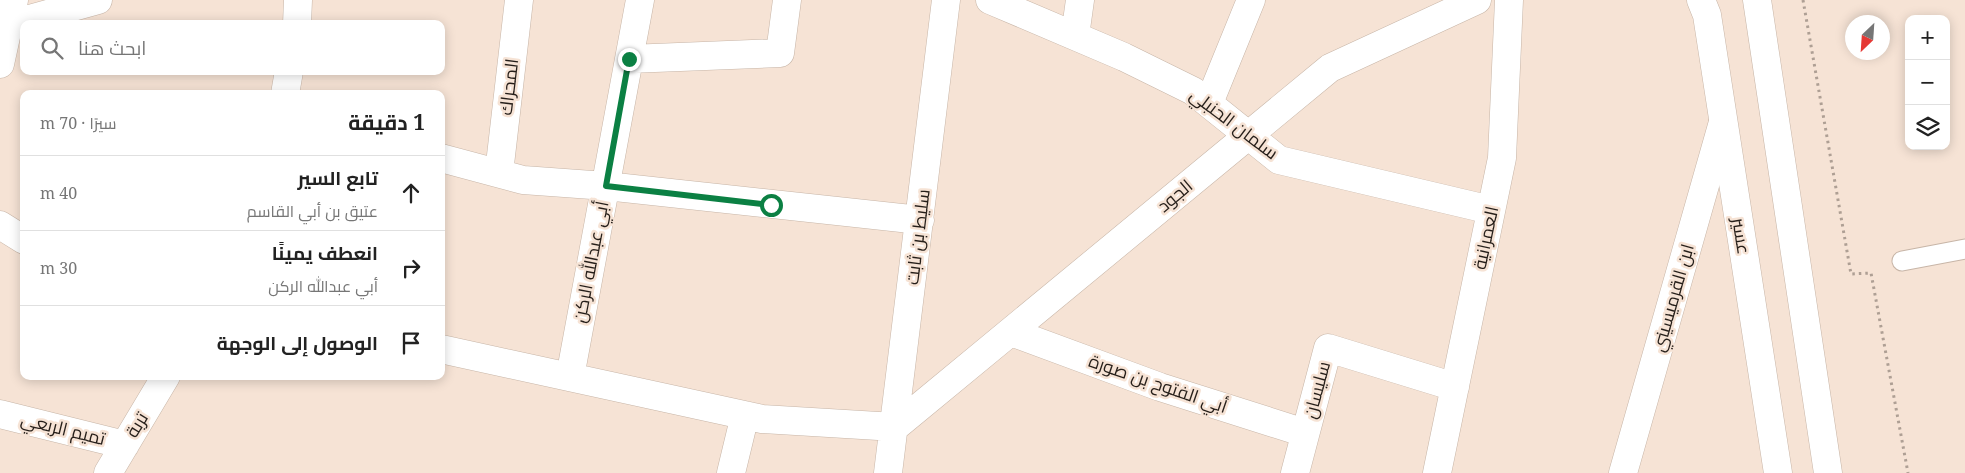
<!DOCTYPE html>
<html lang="ar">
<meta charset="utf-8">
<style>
:root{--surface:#fff;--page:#f6f6f6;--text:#222;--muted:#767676;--line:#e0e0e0}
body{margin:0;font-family:"Noto Serif",Cairo,serif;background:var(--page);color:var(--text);direction:rtl}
.controls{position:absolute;right:15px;top:15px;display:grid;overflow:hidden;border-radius:10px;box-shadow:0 2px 12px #0003}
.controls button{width:45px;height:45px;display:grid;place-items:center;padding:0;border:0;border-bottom:1px solid var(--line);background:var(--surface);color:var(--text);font:25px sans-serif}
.compass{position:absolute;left:1845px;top:15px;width:45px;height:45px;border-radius:50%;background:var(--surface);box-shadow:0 2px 12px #0003;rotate:205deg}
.stop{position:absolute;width:15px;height:15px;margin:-11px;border:4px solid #0b8043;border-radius:50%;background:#fff}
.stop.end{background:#0b8043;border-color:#fff;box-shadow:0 1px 5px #0008}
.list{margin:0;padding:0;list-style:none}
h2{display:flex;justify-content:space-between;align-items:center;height:65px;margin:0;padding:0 20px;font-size:21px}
h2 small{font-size:16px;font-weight:400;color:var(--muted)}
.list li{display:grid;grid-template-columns:32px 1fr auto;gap:15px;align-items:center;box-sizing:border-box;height:75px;padding:0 20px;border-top:1px solid var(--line)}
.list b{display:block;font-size:19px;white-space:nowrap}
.list p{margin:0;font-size:16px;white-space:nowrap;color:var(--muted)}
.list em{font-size:16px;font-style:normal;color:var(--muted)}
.icon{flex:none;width:28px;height:28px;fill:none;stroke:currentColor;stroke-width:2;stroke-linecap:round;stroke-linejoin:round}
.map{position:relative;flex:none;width:1965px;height:473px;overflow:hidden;direction:ltr}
.search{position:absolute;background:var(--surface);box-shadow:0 2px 12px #0003;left:20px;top:20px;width:425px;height:55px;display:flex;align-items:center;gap:12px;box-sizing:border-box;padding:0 18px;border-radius:10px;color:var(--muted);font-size:19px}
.panel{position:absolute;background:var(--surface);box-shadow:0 2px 12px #0003;left:20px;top:90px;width:425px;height:290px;border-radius:10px;direction:rtl}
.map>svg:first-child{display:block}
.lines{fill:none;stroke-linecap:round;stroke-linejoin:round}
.lane-casing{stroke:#c7b5a7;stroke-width:21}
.street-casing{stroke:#c7b5a7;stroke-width:29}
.primary-casing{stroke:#c7b5a7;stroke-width:29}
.path{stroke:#ae9f94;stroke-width:3;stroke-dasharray:2.5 4;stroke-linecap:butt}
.lane{stroke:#fff;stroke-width:19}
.street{stroke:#fff;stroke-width:28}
.primary{stroke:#fff;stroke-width:28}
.route{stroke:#0b8043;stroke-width:6}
.labels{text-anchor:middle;stroke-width:5;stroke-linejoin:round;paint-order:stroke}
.street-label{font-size:18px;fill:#251e19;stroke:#f6e3d5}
</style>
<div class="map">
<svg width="1965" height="473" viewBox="0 0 1965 473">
<rect width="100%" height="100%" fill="#f6e3d5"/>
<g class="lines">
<defs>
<path id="lane" d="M 1902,261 L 1965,249"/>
<path id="street" d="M 990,0 L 1124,57 L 1193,91 L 1279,160 L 1491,210
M 297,24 L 298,0
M 8,25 L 98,0
M 1075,36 L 1080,0
M 629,59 L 780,53 L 787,0
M 0,64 L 14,0
M 285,94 L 289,71
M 1209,103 L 1251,0
M 441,158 L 523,180 L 606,186 L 920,220
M 499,173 L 519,0
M 0,225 L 24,240
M 1011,332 L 1160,387 L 1305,433
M 441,349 L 762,419 L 895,427 L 1330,68 L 1477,0
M 570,377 L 640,0
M 0,414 L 125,445
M 108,473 L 166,376
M 731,473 L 745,415
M 888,473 L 946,0
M 1295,473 L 1328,348 L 1455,387
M 1437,473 L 1502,158 L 1509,0
M 1623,473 L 1723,122"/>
<path id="primary" d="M 1701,0 L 1707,15 L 1778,473
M 1757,0 L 1828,473"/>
</defs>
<!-- lane casing -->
<use href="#lane" class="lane-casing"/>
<!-- street casing -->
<use href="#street" class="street-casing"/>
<!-- primary casing -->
<use href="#primary" class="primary-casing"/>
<!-- path -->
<path class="path" d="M 1803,0 L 1851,274 L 1871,273 L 1908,473"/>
<!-- lane -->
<use href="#lane" class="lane"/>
<!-- street -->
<use href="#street" class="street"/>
<!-- primary -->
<use href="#primary" class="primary"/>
</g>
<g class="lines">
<!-- route -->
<path class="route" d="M 629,59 L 606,186 L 771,205"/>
</g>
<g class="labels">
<!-- street labels -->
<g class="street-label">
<text transform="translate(509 87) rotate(-83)" y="6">المحراك</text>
<text transform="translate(1234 124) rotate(37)" y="6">سلمان الحنبلي</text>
<text transform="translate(1175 196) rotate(-40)" y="6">الجود</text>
<text transform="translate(1741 236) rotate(81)" y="6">عسير</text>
<text transform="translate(918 237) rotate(-83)" y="6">سليط بن ثابت</text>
<text transform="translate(1486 238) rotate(-78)" y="6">العمرانية</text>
<text transform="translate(591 262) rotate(-79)" y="6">أبي عبدالله الركن</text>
<text transform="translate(1673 298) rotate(-74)" y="6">ابن القرميسيني</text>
<text transform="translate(1158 384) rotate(19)" y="6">أبي الفتوح بن صورة</text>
<text transform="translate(1317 390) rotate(-75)" y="6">سليسان</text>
<text transform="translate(137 425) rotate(-59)" y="6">تربة</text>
<text transform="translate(63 429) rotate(14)" y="6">تميم الربعي</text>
</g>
</g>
</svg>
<div class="controls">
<button>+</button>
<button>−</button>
<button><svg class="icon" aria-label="layers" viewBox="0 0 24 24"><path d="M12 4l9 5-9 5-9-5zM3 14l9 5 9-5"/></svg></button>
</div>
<svg class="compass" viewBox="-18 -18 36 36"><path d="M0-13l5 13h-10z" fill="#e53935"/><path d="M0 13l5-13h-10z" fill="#767676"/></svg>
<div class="stop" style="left:771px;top:205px"></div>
<div class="stop end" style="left:629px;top:59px"></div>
<div class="search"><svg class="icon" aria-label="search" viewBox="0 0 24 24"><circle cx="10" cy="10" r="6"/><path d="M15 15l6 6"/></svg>ابحث هنا</div>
<section class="panel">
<h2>1 دقيقة<small>سيرًا · 70 m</small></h2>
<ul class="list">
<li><svg class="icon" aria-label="ahead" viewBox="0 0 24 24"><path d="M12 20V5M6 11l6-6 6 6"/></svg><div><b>تابع السير</b><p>عتيق بن أبي القاسم</p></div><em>40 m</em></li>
<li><svg class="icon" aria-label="right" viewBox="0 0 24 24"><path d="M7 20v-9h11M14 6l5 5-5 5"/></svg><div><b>انعطف يمينًا</b><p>أبي عبدالله الركن</p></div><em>30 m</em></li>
<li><svg class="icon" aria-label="arrive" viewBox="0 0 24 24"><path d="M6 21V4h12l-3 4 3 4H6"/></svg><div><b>الوصول إلى الوجهة</b></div></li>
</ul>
</section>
</div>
